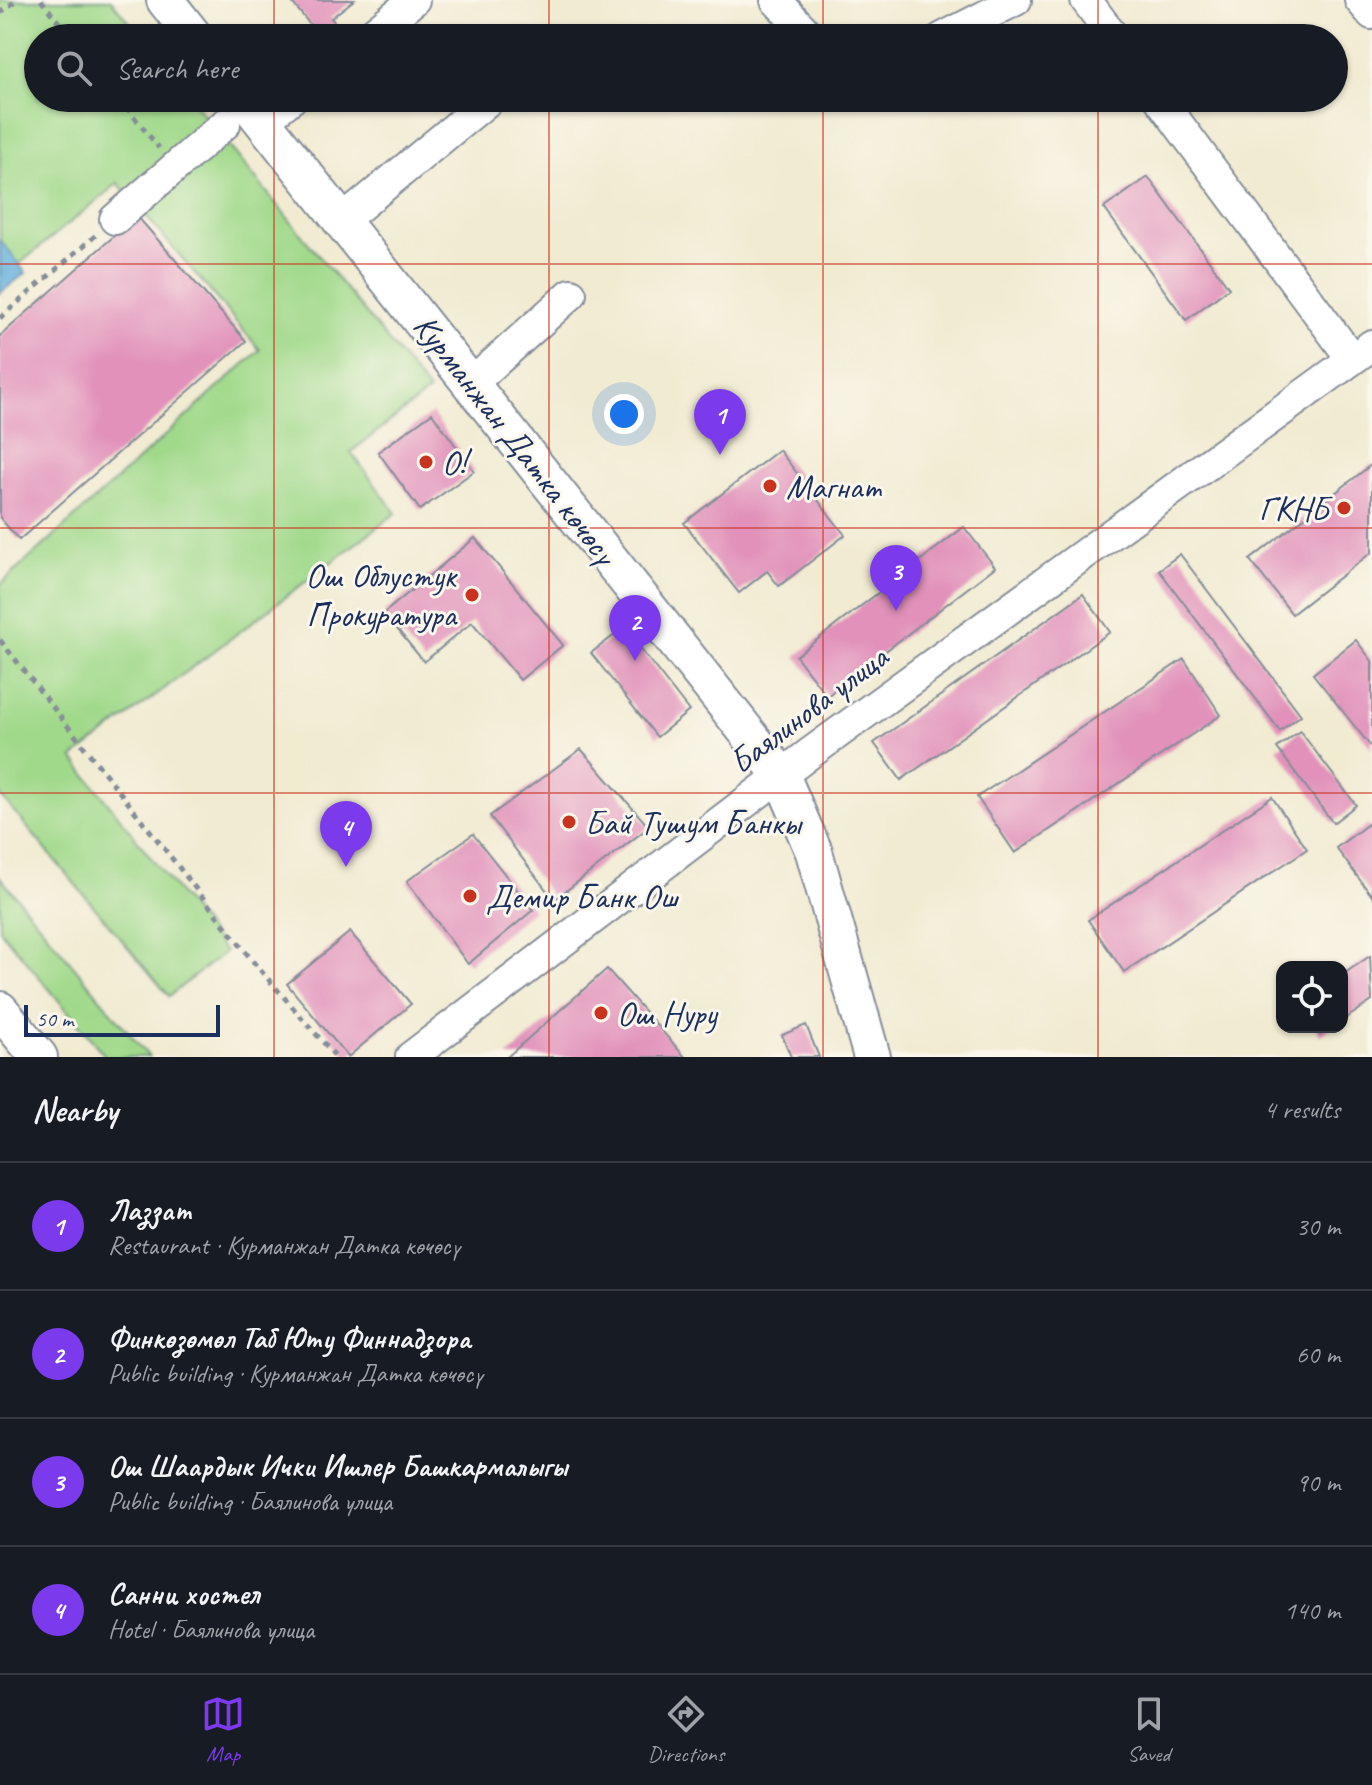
<!DOCTYPE html>
<meta charset="utf-8">
<style>
:root{--surface:#171b24;--page:#20242c;--text:#f1f3f6;--muted:#9ea1a6;--line:#363941;--accent:#7c3aed}
body{margin:0;font-family:Caveat,sans-serif;background:var(--page);color:var(--text)}
.controls{position:absolute;right:24px;bottom:24px;display:grid;overflow:hidden;border-radius:16px;box-shadow:0 2px 6px #0004}
.controls button{width:72px;height:72px;display:grid;place-items:center;padding:0;border:0;border-bottom:2px solid var(--line);background:var(--surface);color:var(--text);font:40px sans-serif}
.scale{position:absolute;left:24px;bottom:20px;width:196px;box-sizing:border-box;padding-left:8px;border:4px solid #1b2f5e;border-top:0;font-size:22px;line-height:28px;white-space:nowrap;color:#1b2f5e;-webkit-text-stroke:6px #fbf7ec;paint-order:stroke}
.you{position:absolute;left:624px;top:414px;width:28px;height:28px;margin:-20px;border:6px solid #fff;border-radius:50%;background:#1a73e8;box-shadow:0 0 0 12px #1a73e833}
.badge{display:grid;place-items:center;width:52px;height:52px;border-radius:50%;background:var(--accent);color:#fff;font-size:26px;font-weight:700}
.pin{position:absolute;translate:-50% -66px;filter:drop-shadow(0 2px 4px #0008)}
.pin::after{content:'';position:absolute;top:42px;width:28px;height:24px;background:inherit;clip-path:polygon(0 0,100% 0,50% 100%)}
.list{margin:0;padding:0;list-style:none}
h2{display:flex;justify-content:space-between;align-items:center;height:104px;margin:0;padding:0 32px;font-size:34px}
h2 small{font-size:26px;font-weight:400;color:var(--muted)}
.list li{display:grid;grid-template-columns:52px 1fr auto;gap:24px;align-items:center;box-sizing:border-box;height:128px;padding:0 32px;border-top:2px solid var(--line)}
.list b{display:block;font-size:30px;white-space:nowrap}
.list p{margin:0;font-size:26px;white-space:nowrap;color:var(--muted)}
.list em{font-size:26px;font-style:normal;color:var(--muted)}
.icon{flex:none;width:44px;height:44px;fill:none;stroke:currentColor;stroke-width:2;stroke-linecap:round;stroke-linejoin:round}
.map{position:relative;flex:none;width:1372px;height:1057px;overflow:hidden}
.search{position:absolute;background:var(--surface);box-shadow:0 2px 6px #0004;left:24px;right:24px;top:24px;height:88px;display:flex;align-items:center;gap:20px;box-sizing:border-box;padding:0 28px;border-radius:44px;color:var(--muted);font-size:30px}
.sheet{height:616px;background:var(--surface)}
nav{display:flex;justify-content:space-around;align-items:center;box-sizing:border-box;height:112px;border-top:2px solid var(--line);background:var(--surface);font-size:22px;color:var(--muted)}
nav a{display:grid;justify-items:center;gap:4px}
nav .on{color:var(--accent)}
.map>svg:first-child{display:block}
.green{fill:#a1d98b;stroke:#5e8474;stroke-width:2}
.water{fill:#61aedb;stroke:#3e6e9c;stroke-width:2}
.building{fill:#e191ba}
.lines{fill:none;stroke-linecap:round;stroke-linejoin:round}
.minor-casing{stroke:#868d98;stroke-width:34}
.major-casing{stroke:#868d98;stroke-width:40}
.path{stroke:#868d98;stroke-width:5;stroke-dasharray:6 6;stroke-linecap:butt}
.minor{stroke:#fff;stroke-width:30}
.major{stroke:#fff;stroke-width:36}
.grid{fill:none;stroke:#c8321e;stroke-width:2;stroke-opacity:0.55}
.poi-dot{fill:#c8321e;stroke:#fbf7ec;stroke-width:3}
.labels{text-anchor:middle;stroke-width:6;stroke-linejoin:round;paint-order:stroke}
.street-label{font-size:34px;fill:#1b2f5e;stroke:#fbf7ec}
.poi-label{font-size:34px;fill:#1b2f5e;stroke:#fbf7ec;text-anchor:start}
</style>
<div class="map">
<svg width="1372" height="1057" viewBox="0 0 1372 1057">
<rect width="100%" height="100%" fill="#fbf7ec"/>
<filter id="ink" filterUnits="userSpaceOnUse"><feTurbulence type="fractalNoise" baseFrequency=".0125" numOctaves="2"/><feDisplacementMap in="SourceGraphic" scale="16" xChannelSelector="R" yChannelSelector="G"/><feConvolveMatrix kernelMatrix="1 2 1 2 8 2 1 2 1" color-interpolation-filters="sRGB"/></filter>
<filter id="wash" filterUnits="userSpaceOnUse"><feTurbulence type="fractalNoise" baseFrequency=".006" numOctaves="4" result="noise"/><feDisplacementMap in="SourceGraphic" scale="32" xChannelSelector="R" yChannelSelector="G"/><feGaussianBlur stdDeviation="1.8" result="paint"/><feColorMatrix in="noise" values="0 0 0 0 0 0 0 0 0 0 0 0 0 0 0 0 0 1.4 0 .05"/><feComposite in="paint" operator="in"/></filter>
<g filter="url(#wash)">
<rect width="100%" height="100%" fill="#f1ebd2"/>
<!-- green -->
<path class="green" d="M 0,0 L 111,0 L 142,38 L 38,38 L 38,98 L 190,98 L 429,391 L 351,452 L 396,513 L 73,758 L 225,952 L 169,996 L 0,795 L 0,585 L 260,350 L 118,183 L 0,280 Z
M 0,877 L 149,1057 L 106,1057 L 0,930 Z"/>
<!-- water -->
<path class="water" d="M 0,240 L 26,273 L 0,293 Z"/>
<g id="blocks">
<!-- building -->
<path class="building" d="M 290,0 L 354,0 L 331,18 L 342,30 L 332,38 L 321,38 Z
M 1148,177 L 1229,288 L 1186,320 L 1104,208 Z
M 137,216 L 246,341 L 19,540 L 0,518 L 0,336 Z
M 432,413 L 474,471 L 420,510 L 378,452 Z
M 779,450 L 845,535 L 779,586 L 767,571 L 739,593 L 684,523 Z
M 1372,464 L 1372,552 L 1292,614 L 1250,560 Z
M 964,527 L 995,567 L 827,696 L 796,656 Z
M 475,538 L 563,645 L 520,680 L 472,622 L 424,662 L 384,613 Z
M 1180,554 L 1301,715 L 1280,731 L 1159,570 Z
M 1083,594 L 1110,632 L 901,780 L 874,743 Z
M 624,628 L 689,711 L 657,737 L 591,653 Z
M 1356,640 L 1372,661 L 1372,748 L 1313,674 Z
M 1184,659 L 1221,715 L 1015,853 L 977,797 Z
M 1300,731 L 1356,805 L 1333,823 L 1277,748 Z
M 581,749 L 649,827 L 554,900 L 490,816 Z
M 1272,797 L 1307,849 L 1124,972 L 1088,920 Z
M 1368,824 L 1372,830 L 1372,896 L 1336,848 Z
M 473,834 L 533,910 L 468,964 L 407,881 Z
M 350,932 L 411,1004 L 348,1057 L 287,984 Z
M 1370,956 L 1372,1001 L 1342,1021 L 1342,975 Z
M 607,969 L 685,1057 L 507,1057 Z
M 806,1025 L 819,1057 L 791,1057 L 782,1035 Z
M 1315,1027 L 1333,1027 L 1320,1035 Z"/>
</g>
</g>
<g filter="url(#ink)">
<use href="#blocks" fill-opacity="0" stroke="#868d98" stroke-width="2"/>
<g class="lines">
<defs>
<path id="minor" d="M 776,0 L 811,38
M 1086,0 L 1114,38
M 1360,0 L 1372,14
M 367,38 L 414,0
M 942,38 L 1016,0
M 1159,98 L 1352,359
M 263,121 L 292,98
M 115,219 L 225,124
M 343,220 L 491,98
M 471,384 L 571,294
M 411,1057 L 809,754 L 1372,345"/>
<path id="major" d="M 165,0 L 195,38
M 244,98 L 781,775 L 814,852 L 872,1057
M 0,1010 L 39,1057"/>
</defs>
<!-- minor casing -->
<use href="#minor" class="minor-casing"/>
<!-- major casing -->
<use href="#major" class="major-casing"/>
<!-- path -->
<path class="path" d="M 41,0 L 71,38
M 0,13 L 17,0
M 119,98 L 159,148
M 0,318 L 96,235
M 0,640 L 255,964 L 336,1057"/>
<!-- minor -->
<use href="#minor" class="minor"/>
<!-- major -->
<use href="#major" class="major"/>
</g>
</g>
<!-- grid -->
<path class="grid" d="M 274,0 L 274,38M 549,0 L 549,38M 823,0 L 823,38M 1098,0 L 1098,38M 274,98 L 274,1057M 549,98 L 549,1057M 823,98 L 823,1057M 1098,98 L 1098,1057M 0,264 L 1372,264M 0,528 L 1372,528M 0,793 L 1372,793"/>
<!-- markers -->
<g class="poi-dot">
<circle cx="426" cy="462" r="8"/>
<circle cx="770" cy="486" r="8"/>
<circle cx="1344" cy="508" r="8"/>
<circle cx="472" cy="595" r="8"/>
<circle cx="569" cy="822" r="8"/>
<circle cx="470" cy="896" r="8"/>
<circle cx="601" cy="1013" r="8"/>
</g>
<g class="labels">
<!-- street labels -->
<g class="street-label">
<text transform="translate(516 439) rotate(52)" y="12">Курманжан Датка көчөсү</text>
<text transform="translate(808 709) rotate(-37)" y="12">Баялинова улица</text>
</g>
<!-- poi labels -->
<g class="poi-label">
<text x="442" y="474">О!</text>
<text x="786" y="498">Магнат</text>
<text x="1328" y="520" text-anchor="end">ГКНБ</text>
<text x="456" y="587" text-anchor="end">Ош Облустук<tspan x="456" dy="39">Прокуратура</tspan></text>
<text x="585" y="834">Бай Тушум Банкы</text>
<text x="486" y="908">Демир Банк Ош</text>
<text x="617" y="1025">Ош Нуру</text>
</g>
</g>
</svg>
<div class="controls">
<button><svg class="icon" aria-label="locate" viewBox="0 0 24 24"><circle cx="12" cy="12" r="6"/><path d="M12 2v4M12 18v4M2 12h4M18 12h4"/></svg></button>
</div>
<div class="scale">50 m</div>
<div class="you"></div>
<div class="pin badge" style="left:720px;top:455px">1</div>
<div class="pin badge" style="left:635px;top:661px">2</div>
<div class="pin badge" style="left:896px;top:611px">3</div>
<div class="pin badge" style="left:346px;top:867px">4</div>
<div class="search"><svg class="icon" aria-label="search" viewBox="0 0 24 24"><circle cx="10" cy="10" r="6"/><path d="M15 15l6 6"/></svg>Search here</div>
</div>
<section class="sheet">
<h2>Nearby<small>4 results</small></h2>
<ul class="list">
<li><span class="badge">1</span><div><b>Лаззат</b><p>Restaurant · Курманжан Датка көчөсү</p></div><em>30 m</em></li>
<li><span class="badge">2</span><div><b>Финкөзөмөл Таб Юту Финнадзора</b><p>Public building · Курманжан Датка көчөсү</p></div><em>60 m</em></li>
<li><span class="badge">3</span><div><b>Ош Шаардык Ички Ишлер Башкармалыгы</b><p>Public building · Баялинова улица</p></div><em>90 m</em></li>
<li><span class="badge">4</span><div><b>Санни хостел</b><p>Hotel · Баялинова улица</p></div><em>140 m</em></li>
</ul>
</section>
<nav>
<a class="on"><svg class="icon" aria-label="map" viewBox="0 0 24 24"><path d="M3 6l6-2 6 2 6-2v14l-6 2-6-2-6 2zM9 4v14M15 6v14"/></svg>Map</a>
<a><svg class="icon" aria-label="directions" viewBox="0 0 24 24"><path d="M12 3l9 9-9 9-9-9zM9 14v-3h6M13 9l2 2-2 2"/></svg>Directions</a>
<a><svg class="icon" aria-label="saved" viewBox="0 0 24 24"><path d="M7 4h10v16l-5-4-5 4z"/></svg>Saved</a>
</nav>
